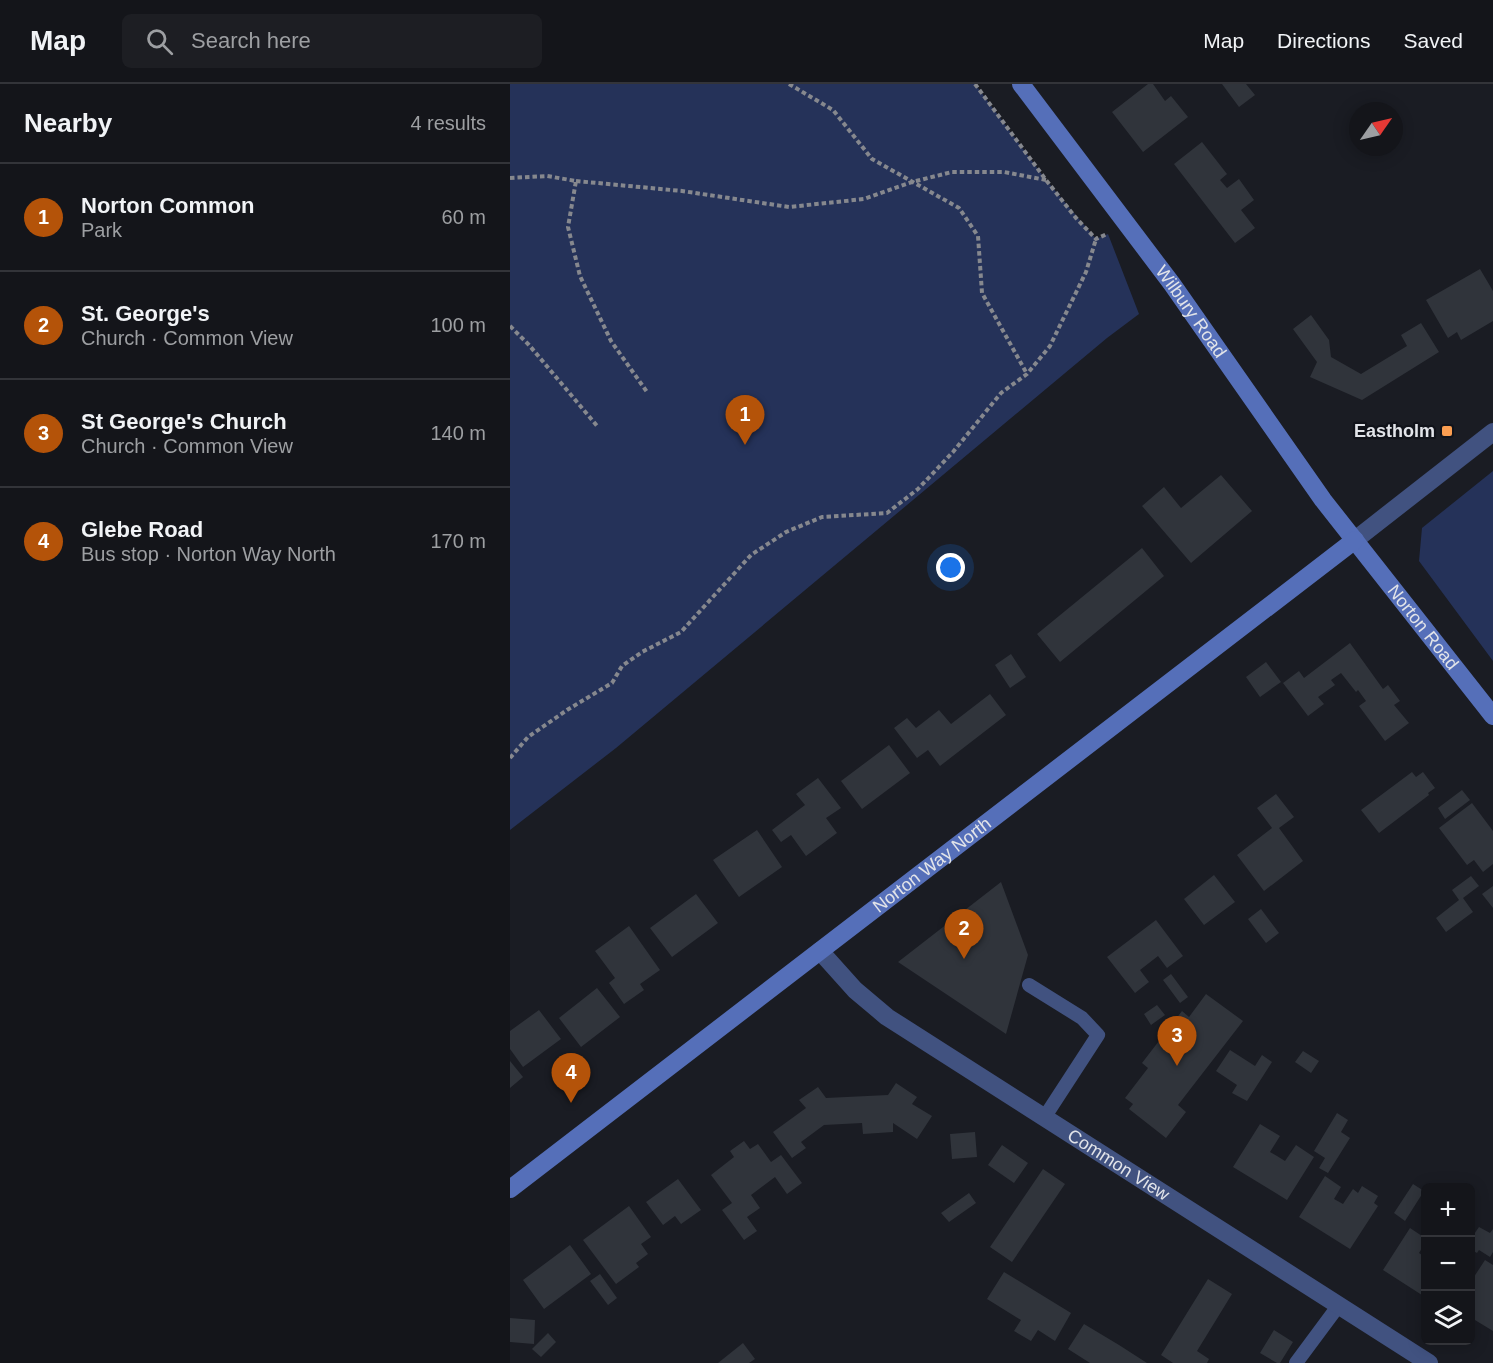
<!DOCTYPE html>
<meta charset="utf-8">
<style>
:root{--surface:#14151a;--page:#1d1e23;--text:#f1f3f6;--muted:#9d9fa2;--line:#333439;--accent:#b45309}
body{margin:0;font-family:Arial,sans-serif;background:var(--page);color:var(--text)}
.controls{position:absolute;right:18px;bottom:18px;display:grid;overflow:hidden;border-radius:9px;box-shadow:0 3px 15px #0003}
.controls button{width:54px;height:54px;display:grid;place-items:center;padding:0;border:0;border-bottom:2px solid var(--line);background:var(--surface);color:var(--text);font:30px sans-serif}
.compass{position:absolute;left:839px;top:18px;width:54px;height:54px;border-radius:50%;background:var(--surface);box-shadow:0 3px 15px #0003;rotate:56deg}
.you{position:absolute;left:441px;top:484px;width:21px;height:21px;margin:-15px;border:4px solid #fff;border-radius:50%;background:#1a73e8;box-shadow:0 0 0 9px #1a73e833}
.badge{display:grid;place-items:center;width:39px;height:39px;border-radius:50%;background:var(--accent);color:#fff;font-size:20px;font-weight:700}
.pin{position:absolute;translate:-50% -50px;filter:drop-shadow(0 2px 3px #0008)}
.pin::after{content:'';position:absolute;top:32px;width:21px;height:18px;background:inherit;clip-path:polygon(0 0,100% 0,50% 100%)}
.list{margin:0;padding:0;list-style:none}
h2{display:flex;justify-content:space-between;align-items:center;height:78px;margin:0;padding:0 24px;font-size:26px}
h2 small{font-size:20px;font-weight:400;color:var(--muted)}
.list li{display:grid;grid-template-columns:39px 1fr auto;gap:18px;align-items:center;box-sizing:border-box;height:108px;padding:0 24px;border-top:2px solid var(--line)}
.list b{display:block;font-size:22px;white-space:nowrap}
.list p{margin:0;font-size:20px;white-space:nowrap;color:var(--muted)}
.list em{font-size:20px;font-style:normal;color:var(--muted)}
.icon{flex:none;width:33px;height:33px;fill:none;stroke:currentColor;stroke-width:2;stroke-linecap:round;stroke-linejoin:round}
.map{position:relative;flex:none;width:983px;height:1279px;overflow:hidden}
header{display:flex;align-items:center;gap:36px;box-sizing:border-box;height:84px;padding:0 30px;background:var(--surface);border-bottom:2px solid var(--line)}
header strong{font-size:28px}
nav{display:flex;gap:33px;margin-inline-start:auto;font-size:21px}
.search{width:420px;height:54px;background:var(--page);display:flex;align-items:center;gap:15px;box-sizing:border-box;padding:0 21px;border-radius:9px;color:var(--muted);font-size:22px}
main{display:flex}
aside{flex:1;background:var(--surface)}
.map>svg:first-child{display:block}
.green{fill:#253259}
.building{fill:#30343b}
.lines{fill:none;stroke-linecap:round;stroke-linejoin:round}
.path{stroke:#86888e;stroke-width:4;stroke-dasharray:4.5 3;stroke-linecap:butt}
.lane{stroke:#415280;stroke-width:14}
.street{stroke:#415280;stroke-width:18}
.secondary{stroke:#556fb9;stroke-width:18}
.poi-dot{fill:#fb9e51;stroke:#11131a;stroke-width:2}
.labels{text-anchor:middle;stroke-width:4.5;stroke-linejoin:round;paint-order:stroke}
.street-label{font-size:18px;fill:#e2e4e9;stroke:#11131a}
.poi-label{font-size:18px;font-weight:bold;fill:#e2e4e9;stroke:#11131a;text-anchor:end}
</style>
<header>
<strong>Map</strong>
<div class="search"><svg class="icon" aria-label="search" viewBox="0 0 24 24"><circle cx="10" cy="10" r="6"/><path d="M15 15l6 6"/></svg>Search here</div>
<nav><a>Map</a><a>Directions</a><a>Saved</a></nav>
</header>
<main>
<aside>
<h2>Nearby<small>4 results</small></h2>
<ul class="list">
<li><span class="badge">1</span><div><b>Norton Common</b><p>Park</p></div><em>60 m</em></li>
<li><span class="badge">2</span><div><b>St. George's</b><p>Church · Common View</p></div><em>100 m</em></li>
<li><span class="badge">3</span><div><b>St George's Church</b><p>Church · Common View</p></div><em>140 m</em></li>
<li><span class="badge">4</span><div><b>Glebe Road</b><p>Bus stop · Norton Way North</p></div><em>170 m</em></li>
</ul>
</aside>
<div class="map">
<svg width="983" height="1279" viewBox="0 0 983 1279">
<rect width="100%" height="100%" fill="#1a1c23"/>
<!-- green -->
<path class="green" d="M 0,0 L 465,0 L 536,96 L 586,155 L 598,150 L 629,230 L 597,254 L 106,664 L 0,746 Z
M 983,387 L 983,577 L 909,477 L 912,444 Z"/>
<!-- building -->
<path class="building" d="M 638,0 L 643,0 L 655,17 L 661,12 L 678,33 L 633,68 L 602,28 Z
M 712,0 L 736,0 L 745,11 L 729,23 Z
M 692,58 L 717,90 L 710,96 L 717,104 L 729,95 L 744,116 L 731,126 L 745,144 L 725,159 L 664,80 Z
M 970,185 L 983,207 L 983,237 L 951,256 L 947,248 L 938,254 L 916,216 Z
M 801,231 L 819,256 L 821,273 L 851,290 L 897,262 L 891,251 L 911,239 L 929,268 L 852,316 L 800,293 L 807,278 L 783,245 Z
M 711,391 L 742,427 L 681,479 L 632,422 L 654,403 L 671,424 Z
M 632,464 L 654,492 L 550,578 L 527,550 Z
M 840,559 L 873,605 L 878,601 L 890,617 L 884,621 L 899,639 L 875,657 L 849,622 L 856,617 L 848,606 L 846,608 L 831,589 L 821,596 L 825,601 L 808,613 L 814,620 L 798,632 L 773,599 L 789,587 L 794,594 Z
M 501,570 L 516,593 L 500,604 L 485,581 Z
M 756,578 L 771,598 L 750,613 L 736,593 Z
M 480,610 L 496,631 L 430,682 L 418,666 L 407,674 L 384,644 L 397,634 L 406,644 L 429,626 L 441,640 Z
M 379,661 L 400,689 L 352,725 L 331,697 Z
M 902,688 L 906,693 L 913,688 L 925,704 L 918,709 L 919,711 L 869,749 L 851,726 Z
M 308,694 L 331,724 L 316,734 L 327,749 L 296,772 L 281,751 L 271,758 L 262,746 L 295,721 L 286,710 Z
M 952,706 L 960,716 L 935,735 L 928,724 Z
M 766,710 L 784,733 L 769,744 L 793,777 L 754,807 L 727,771 L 762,744 L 747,724 Z
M 962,719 L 983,747 L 983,780 L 973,788 L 964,776 L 957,781 L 929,744 Z
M 247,746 L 272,783 L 229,813 L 203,776 Z
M 704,791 L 725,818 L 694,841 L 674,815 Z
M 961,792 L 969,802 L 953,814 L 963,828 L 936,848 L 926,834 L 949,816 L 942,806 Z
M 491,798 L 518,871 L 496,950 L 388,878 Z
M 983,802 L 983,824 L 972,810 Z
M 186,810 L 208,839 L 162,873 L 140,844 Z
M 751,825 L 769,849 L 756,859 L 738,835 Z
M 646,836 L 673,872 L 657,884 L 648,872 L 630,886 L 639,898 L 625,909 L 597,873 Z
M 119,842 L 150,886 L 130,900 L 134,906 L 114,920 L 99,899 L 105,894 L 85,867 Z
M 661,890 L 678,913 L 670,919 L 653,896 Z
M 87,904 L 110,933 L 71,963 L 49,934 Z
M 696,910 L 733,937 L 668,1021 L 676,1028 L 656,1054 L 619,1025 L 623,1020 L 615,1014 L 638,984 L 632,979 L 672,927 L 679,933 Z
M 647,921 L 655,931 L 641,941 L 634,930 Z
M 29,926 L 51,955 L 13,983 L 0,965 L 0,947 Z
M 720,966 L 745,982 L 752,971 L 762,978 L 737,1017 L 722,1009 L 727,1001 L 706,987 Z
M 793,967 L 809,977 L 801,989 L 785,978 Z
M 0,977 L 13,993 L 0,1004 Z
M 386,999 L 407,1013 L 402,1020 L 422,1032 L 407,1055 L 383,1039 L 383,1048 L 353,1050 L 352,1039 L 314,1041 L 291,1058 L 296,1064 L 282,1074 L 263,1048 L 296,1024 L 289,1016 L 308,1003 L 316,1014 L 378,1011 Z
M 827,1029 L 838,1036 L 831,1048 L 840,1054 L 818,1089 L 809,1084 L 815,1074 L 804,1067 Z
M 750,1040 L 770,1052 L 760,1068 L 767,1072 L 775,1077 L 786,1061 L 804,1073 L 777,1116 L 723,1083 Z
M 465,1048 L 467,1073 L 442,1075 L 440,1050 Z
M 234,1057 L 240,1065 L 248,1060 L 261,1078 L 271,1071 L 292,1099 L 277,1110 L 265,1093 L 241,1111 L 250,1124 L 237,1133 L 247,1147 L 234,1156 L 212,1126 L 222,1119 L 201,1091 L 224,1073 L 220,1067 Z
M 492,1061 L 518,1079 L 504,1099 L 478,1081 Z
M 533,1085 L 555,1100 L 502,1178 L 480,1163 Z
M 815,1092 L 831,1103 L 824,1115 L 833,1120 L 843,1105 L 848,1109 L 852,1102 L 868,1112 L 864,1119 L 868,1122 L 840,1165 L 789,1133 Z
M 168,1095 L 191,1126 L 171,1140 L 165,1132 L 153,1141 L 136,1118 Z
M 903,1100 L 914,1107 L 895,1137 L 884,1129 Z
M 459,1109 L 466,1119 L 439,1138 L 431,1129 Z
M 119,1122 L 141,1153 L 131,1160 L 138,1170 L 126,1179 L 129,1183 L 106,1200 L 73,1156 Z
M 969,1143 L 980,1149 L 983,1145 L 983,1168 L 980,1173 L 969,1166 L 967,1169 L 960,1165 L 960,1156 Z
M 900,1144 L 915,1154 L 915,1159 L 909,1169 L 915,1173 L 915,1213 L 873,1186 Z
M 60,1161 L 81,1190 L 34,1225 L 13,1196 Z
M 975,1176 L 983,1181 L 983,1247 L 960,1233 L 960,1199 Z
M 494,1188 L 561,1229 L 545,1257 L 528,1246 L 521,1257 L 504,1247 L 511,1236 L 477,1215 Z
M 90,1190 L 107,1214 L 98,1221 L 80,1197 Z
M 698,1195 L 722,1210 L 687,1267 L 699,1275 L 697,1279 L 663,1279 L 651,1271 Z
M 0,1234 L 25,1236 L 24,1260 L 0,1258 Z
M 574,1240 L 609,1261 L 637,1279 L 580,1279 L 558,1265 Z
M 764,1246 L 783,1258 L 770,1279 L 767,1279 L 750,1269 Z
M 38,1249 L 46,1258 L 31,1273 L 22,1265 Z
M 233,1259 L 245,1275 L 239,1279 L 208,1279 Z"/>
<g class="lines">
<!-- path -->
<path class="path" d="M 279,0 L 323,26 L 362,75 L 449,124 L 468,152 L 472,209 L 517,290
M 465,0 L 536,96 L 566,134 L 586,155 L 597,150
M 0,94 L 37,92 L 66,97 L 58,143 L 70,192 L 101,257 L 137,308
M 66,97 L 172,107 L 279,123 L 354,115 L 402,98 L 442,88 L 494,88 L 536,96
M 0,242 L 19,261 L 88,343
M 0,674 L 18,653 L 57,626 L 102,599 L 112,582 L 132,568 L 171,548 L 241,471 L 276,448 L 312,433 L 377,429 L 408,405 L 443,368 L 491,309 L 517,290 L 540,262 L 576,188 L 586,155"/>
<!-- lane -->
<path class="lane" d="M 519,901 L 572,934 L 588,951 L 534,1034
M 786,1279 L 829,1221"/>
<!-- street -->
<g class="street">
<path d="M 845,456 L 983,348"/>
<path id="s1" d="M 310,867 L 345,906 L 377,933 L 919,1279"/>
</g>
<!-- secondary -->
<g class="secondary">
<path id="s2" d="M 511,0 L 662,200 L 813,416 L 983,632"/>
<path id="s3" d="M 0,1105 L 845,456"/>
</g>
</g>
<!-- markers -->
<rect class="poi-dot" x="931" y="341" width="12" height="12" rx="3"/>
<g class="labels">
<!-- street labels -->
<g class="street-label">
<text dy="6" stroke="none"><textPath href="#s2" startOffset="284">Wilbury Road</textPath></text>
<text dy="6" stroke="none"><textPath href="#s2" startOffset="676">Norton Road</textPath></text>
<text dy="6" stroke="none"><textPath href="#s3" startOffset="532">Norton Way North</textPath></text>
<text dy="6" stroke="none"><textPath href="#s1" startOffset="369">Common View</textPath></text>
</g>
<!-- poi labels -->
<g class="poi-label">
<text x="925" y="353">Eastholm</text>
</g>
</g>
</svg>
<div class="controls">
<button>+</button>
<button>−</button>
<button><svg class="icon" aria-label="layers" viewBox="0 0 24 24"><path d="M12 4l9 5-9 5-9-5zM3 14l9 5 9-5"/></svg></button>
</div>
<svg class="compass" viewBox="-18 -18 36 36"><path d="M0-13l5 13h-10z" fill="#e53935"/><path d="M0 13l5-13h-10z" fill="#9d9fa2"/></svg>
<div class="you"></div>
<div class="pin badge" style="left:235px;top:361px">1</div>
<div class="pin badge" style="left:454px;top:875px">2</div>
<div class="pin badge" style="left:667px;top:982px">3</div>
<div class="pin badge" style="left:61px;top:1019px">4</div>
</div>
</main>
